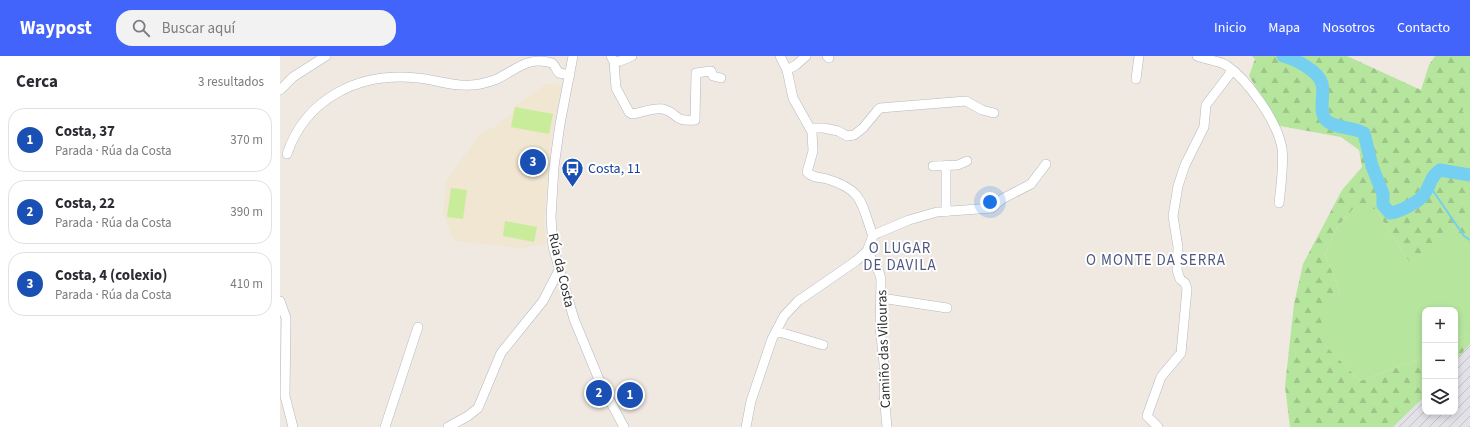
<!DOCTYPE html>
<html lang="es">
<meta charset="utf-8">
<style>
:root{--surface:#fff;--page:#f2f2f3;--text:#2b2b33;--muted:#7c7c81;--line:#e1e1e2;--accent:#4264fb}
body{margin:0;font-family:"Source Sans 3",sans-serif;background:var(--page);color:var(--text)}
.controls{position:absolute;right:12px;bottom:12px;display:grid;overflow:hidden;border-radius:8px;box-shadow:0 2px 6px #0003}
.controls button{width:36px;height:36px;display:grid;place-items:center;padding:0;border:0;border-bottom:1px solid var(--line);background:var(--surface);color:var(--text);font:20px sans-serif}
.you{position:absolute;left:710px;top:146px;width:14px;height:14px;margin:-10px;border:3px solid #fff;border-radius:50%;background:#1a73e8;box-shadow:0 0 0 6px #1a73e833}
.badge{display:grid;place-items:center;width:26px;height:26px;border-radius:50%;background:var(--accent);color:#fff;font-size:13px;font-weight:700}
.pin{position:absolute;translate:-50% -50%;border:2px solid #fff;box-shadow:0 1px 4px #0006}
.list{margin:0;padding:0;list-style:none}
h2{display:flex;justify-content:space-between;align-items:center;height:52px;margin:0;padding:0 16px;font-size:17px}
h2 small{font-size:13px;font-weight:400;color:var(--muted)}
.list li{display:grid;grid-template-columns:26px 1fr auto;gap:12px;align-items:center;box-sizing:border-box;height:64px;margin:0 8px 8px;padding:0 8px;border:1px solid var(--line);border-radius:16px}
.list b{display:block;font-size:15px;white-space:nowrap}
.list p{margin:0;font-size:13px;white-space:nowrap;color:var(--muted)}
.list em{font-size:13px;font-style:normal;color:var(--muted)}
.icon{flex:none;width:22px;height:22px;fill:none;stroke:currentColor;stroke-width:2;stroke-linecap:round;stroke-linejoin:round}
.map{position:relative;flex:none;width:1190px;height:371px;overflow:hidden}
header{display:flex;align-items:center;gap:24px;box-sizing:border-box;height:56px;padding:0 20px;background:var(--accent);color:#fff}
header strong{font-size:19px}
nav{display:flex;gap:22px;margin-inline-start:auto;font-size:14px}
.search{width:280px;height:36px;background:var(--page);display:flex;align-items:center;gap:10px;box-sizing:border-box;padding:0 14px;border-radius:16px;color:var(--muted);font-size:15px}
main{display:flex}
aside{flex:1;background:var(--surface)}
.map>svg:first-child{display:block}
.industrial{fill:url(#industrial-furrows)}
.education{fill:#f0e6d1}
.grass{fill:#b6e59e}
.forest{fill:url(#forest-firs)}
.pitch{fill:#c9ec9a}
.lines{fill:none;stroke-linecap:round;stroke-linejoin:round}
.stream{stroke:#75cff0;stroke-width:2}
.river{stroke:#75cff0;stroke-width:13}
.street-casing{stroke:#b4b7c1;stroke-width:10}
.street{stroke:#fff;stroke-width:9}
.labels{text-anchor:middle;stroke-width:4;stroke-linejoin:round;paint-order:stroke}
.transit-label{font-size:14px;fill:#164399;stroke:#fff;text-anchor:start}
.street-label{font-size:14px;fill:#2e2e2e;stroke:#fff}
.neighbourhood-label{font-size:15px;letter-spacing:1px;fill:#4d5680;stroke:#fff}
</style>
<header>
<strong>Waypost</strong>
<div class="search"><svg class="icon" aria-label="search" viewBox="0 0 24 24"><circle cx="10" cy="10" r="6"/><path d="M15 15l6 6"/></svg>Buscar aquí</div>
<nav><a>Inicio</a><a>Mapa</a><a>Nosotros</a><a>Contacto</a></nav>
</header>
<main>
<aside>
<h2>Cerca<small>3 resultados</small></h2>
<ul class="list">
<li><span class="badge" style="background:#1a4fb4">1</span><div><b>Costa, 37</b><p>Parada · Rúa da Costa</p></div><em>370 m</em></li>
<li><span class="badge" style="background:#1a4fb4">2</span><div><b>Costa, 22</b><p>Parada · Rúa da Costa</p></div><em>390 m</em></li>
<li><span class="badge" style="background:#1a4fb4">3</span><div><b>Costa, 4 (colexio)</b><p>Parada · Rúa da Costa</p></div><em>410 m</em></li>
</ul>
</aside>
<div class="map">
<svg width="1190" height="371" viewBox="0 0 1190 371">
<defs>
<pattern id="industrial-furrows" width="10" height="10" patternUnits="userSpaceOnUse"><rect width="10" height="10" fill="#e3e1e8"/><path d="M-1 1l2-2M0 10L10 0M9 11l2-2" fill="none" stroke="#c3c1c7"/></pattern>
<pattern id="forest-firs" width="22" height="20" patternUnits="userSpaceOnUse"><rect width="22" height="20" fill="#b6e59e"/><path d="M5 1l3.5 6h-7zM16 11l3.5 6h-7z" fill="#9dc588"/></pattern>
</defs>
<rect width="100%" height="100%" fill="#efe9e1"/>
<!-- industrial -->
<path class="industrial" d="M 1190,288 L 1190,371 L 1113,371 L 1145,340 L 1145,356 L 1175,356 L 1175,305 Z"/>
<!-- education -->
<path class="education" d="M 266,28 L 282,29 L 271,84 L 264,166 L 266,188 L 240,192 L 174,185 L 163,158 L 166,125 L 200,78 L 222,67 L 221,64 L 230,60 L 235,50 Z"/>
<!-- grass -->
<path class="grass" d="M 1190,46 L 1190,62 L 1182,55 Z
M 1073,153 L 1095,153 L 1130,207 L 1166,173 L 1190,193 L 1190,276 L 1175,284 L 1175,254 L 1145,254 L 1145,301 L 1080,325 L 1043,287 L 1040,259 L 1060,236 L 1045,198 L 1057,171 Z"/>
<!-- forest -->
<path class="forest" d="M 972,0 L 1067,0 L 1141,34 L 1149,9 L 1155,0 L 1190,0 L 1190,46 L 1182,55 L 1190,62 L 1190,193 L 1166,174 L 1130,207 L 1095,153 L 1073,153 L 1057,171 L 1045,198 L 1060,236 L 1041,259 L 1044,288 L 1080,325 L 1145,301 L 1145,340 L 1113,371 L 1010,371 L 1005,330 L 1014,248 L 1023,208 L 1062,134 L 1082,111 L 1079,94 L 1061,81 L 1000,70 L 969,20 L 975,3 Z
M 1190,276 L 1190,288 L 1175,305 L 1175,284 Z"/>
<!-- pitch -->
<path class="pitch" d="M 235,51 L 273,58 L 269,78 L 231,71 Z
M 171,132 L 187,134 L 183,163 L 167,161 Z
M 225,165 L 257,171 L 254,186 L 223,180 Z"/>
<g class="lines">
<!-- stream -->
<path class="stream" d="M 1149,129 L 1184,180 L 1190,184"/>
<!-- river -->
<path class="river" d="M 1003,0 C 1015,3 1039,15 1042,28 C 1045,39 1038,55 1046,64 C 1053,72 1074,71 1084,77 L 1092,110 L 1103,138 L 1103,149 L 1110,157 C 1119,156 1140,146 1145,137 C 1151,128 1150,121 1160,114 L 1190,119"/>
<defs>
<path id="street" d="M 293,0 L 280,68 L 274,111 L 271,161 L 273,191 L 294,263 L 320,326 L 344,371
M 331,0 L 334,6 L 336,32 L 349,56 L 352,58 C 362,57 373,51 383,53 C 399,57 392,66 415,64 L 416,17 L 431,15 L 433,20 L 441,22
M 500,0 L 507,14 L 513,42 L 532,76 L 533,95 L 527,116 C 532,122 540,121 547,123 C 584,134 581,148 593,180
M 547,0 L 549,2
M 917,0 C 926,4 937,4 946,9 C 968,24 997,65 1002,92 C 1004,109 1001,129 999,147
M 334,6 L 340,5 L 352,0
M 507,14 L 516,9 L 526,0
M 856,23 L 859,0
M 0,34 L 13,21 L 46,0
M 531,72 L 544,72 L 558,75 L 567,80 L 574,79 L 583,72 L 597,55 L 600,52 L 686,45 L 702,54 L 714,57
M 7,98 C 26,42 79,16 137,22 C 154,23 173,31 191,29 C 199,29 209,26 217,23 C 237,13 248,0 272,7 C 276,10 276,14 279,17 L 290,19
M 653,110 L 678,109 L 687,105
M 666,156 L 666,109
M 587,195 L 599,216 L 601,223 L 600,271 L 605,317 L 604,338 L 607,371
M 601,242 L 667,252
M 0,245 L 6,262 L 5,340 L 13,371
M 496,275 L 543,289
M 105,371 L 138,271
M 168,371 L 188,360 L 198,352 L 221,297 L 263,245 L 279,214
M 466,371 L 471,345 L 492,283 L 504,260 L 518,245 L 576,205 L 587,195 L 593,180 L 598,177 L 629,164 L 657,156 L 712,152 L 722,143 L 751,128 L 766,108
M 878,371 L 867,360 L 881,321 L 901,297 L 907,233 L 905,227 L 900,223 L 897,214 L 898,191 L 893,160 L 898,130 L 905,109 L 924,71 L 926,49 L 952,15"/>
</defs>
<!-- street casing -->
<use href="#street" class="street-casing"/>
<!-- street -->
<use href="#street" class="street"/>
</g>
<!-- icons -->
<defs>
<symbol id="bus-pin" viewBox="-11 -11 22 30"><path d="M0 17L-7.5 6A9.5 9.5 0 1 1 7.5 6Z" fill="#1a4fb4" stroke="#fff"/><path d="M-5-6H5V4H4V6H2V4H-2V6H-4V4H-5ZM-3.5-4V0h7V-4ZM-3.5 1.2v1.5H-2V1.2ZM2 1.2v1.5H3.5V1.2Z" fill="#fff"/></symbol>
</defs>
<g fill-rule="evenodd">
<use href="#bus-pin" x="280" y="100" width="25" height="34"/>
</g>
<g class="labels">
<!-- transit labels -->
<g class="transit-label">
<text x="308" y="117">Costa, 11</text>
</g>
<!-- street labels -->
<g class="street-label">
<text transform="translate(282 214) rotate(77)" y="5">Rúa da Costa</text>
<text transform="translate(603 293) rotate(-92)" y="5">Camiño das Vilouras</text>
</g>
<!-- neighbourhood labels -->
<g class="neighbourhood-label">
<text x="620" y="197">O LUGAR<tspan x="620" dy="17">DE DAVILA</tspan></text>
<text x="876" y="209">O MONTE DA SERRA</text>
</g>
</g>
</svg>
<div class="controls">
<button>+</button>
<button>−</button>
<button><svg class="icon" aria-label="layers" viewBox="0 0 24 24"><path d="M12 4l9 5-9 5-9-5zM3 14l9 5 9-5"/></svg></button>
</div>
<div class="you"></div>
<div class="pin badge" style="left:350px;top:339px;background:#1a4fb4">1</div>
<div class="pin badge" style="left:319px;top:337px;background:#1a4fb4">2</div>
<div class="pin badge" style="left:253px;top:106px;background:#1a4fb4">3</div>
</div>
</main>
